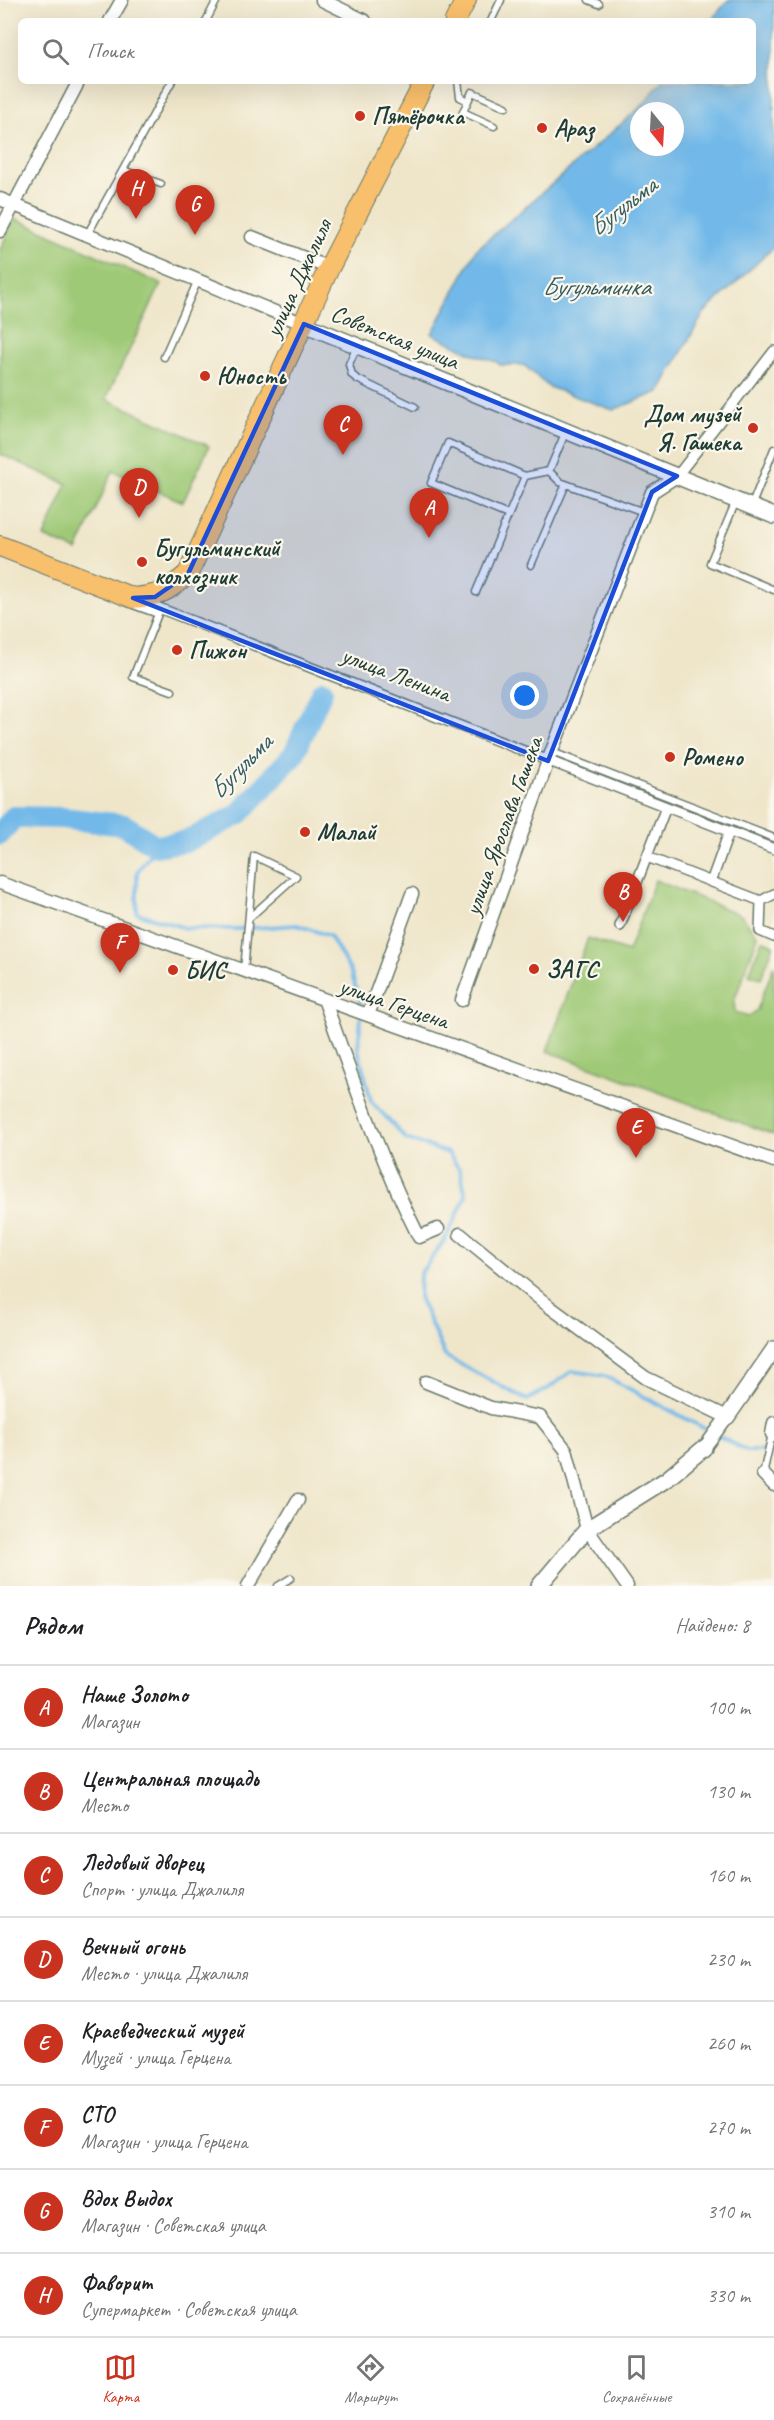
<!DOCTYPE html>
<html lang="ru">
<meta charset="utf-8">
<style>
:root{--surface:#fff;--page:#f6f6f6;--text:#202124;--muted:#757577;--line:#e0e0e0;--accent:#c8321e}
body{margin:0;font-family:Caveat,sans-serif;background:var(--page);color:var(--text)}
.compass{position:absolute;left:630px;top:102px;width:54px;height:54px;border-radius:50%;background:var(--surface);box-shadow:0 6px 24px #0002;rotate:162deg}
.you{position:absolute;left:525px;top:696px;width:21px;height:21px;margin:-15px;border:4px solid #fff;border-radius:50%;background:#1a73e8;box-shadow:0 0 0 9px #1a73e833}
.badge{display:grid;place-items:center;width:39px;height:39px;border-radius:50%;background:var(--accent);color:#fff;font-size:20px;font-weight:700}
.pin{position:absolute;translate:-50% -50px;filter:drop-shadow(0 2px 3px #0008)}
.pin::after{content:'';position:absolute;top:32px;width:21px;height:18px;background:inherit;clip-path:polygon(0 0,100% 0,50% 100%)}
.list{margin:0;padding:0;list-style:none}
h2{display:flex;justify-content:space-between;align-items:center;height:78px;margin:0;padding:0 24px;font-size:26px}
h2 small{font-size:20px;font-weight:400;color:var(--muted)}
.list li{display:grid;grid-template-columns:39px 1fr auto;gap:18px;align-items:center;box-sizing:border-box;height:84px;padding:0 24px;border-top:2px solid var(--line)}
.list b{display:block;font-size:22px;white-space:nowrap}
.list p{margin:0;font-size:20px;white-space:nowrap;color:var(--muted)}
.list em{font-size:20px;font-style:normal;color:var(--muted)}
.icon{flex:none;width:33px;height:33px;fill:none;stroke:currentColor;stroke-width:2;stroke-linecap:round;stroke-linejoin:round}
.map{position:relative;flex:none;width:774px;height:1586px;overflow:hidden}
.search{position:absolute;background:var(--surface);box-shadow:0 6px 24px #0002;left:18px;right:18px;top:18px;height:66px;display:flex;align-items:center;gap:15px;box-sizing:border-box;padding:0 21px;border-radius:9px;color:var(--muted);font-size:22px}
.sheet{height:750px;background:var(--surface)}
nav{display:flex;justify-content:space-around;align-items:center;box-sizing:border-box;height:84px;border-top:2px solid var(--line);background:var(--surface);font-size:16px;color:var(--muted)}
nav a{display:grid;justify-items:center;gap:3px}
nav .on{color:var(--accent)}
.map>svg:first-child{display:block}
.green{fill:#9ec976;stroke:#5e8355;stroke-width:1.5}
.water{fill:#72b9e9;stroke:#487b8e;stroke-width:1.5;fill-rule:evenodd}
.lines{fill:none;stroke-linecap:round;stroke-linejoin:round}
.stream{stroke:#72b9e9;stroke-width:4}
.river{stroke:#72b9e9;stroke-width:22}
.service-casing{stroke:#687868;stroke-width:9}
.pedestrian-casing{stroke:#687868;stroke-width:12}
.minor-casing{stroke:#687868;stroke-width:15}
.tertiary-casing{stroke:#687868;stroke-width:18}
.primary-casing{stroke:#687868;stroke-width:22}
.service{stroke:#fff;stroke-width:6}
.pedestrian{stroke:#fff;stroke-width:9}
.minor{stroke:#fff;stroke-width:12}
.tertiary{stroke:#fff;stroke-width:15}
.primary{stroke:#f8bf6c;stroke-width:20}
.marked{fill:#1d4ed8;fill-opacity:0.2;stroke:#1d4ed8;stroke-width:4.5;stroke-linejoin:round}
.poi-dot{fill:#c8321e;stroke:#fbf7ec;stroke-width:2}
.labels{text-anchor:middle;stroke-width:4.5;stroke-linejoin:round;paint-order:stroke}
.poi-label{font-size:24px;font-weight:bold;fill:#1f3d34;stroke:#fbf7ec;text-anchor:start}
.street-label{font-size:24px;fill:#1f3d34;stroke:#fbf7ec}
.water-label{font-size:26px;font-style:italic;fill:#345c61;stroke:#fbf7ec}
</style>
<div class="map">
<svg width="774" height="1586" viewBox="0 0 774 1586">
<rect width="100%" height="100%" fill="#fbf7ec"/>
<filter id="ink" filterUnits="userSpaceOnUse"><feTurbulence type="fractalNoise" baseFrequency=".0167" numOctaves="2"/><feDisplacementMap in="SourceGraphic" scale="12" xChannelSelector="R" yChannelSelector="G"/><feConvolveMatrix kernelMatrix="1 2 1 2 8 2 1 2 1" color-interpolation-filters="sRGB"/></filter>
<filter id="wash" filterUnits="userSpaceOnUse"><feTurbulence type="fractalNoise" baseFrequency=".008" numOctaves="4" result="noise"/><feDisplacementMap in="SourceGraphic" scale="24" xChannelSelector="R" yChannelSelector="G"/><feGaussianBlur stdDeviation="1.35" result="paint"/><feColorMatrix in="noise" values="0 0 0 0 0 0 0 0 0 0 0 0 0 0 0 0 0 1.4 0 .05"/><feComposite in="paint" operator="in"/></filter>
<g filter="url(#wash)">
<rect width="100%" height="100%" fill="#efe6ca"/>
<!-- green -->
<path class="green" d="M 14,218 L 161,284 L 106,399 L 209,446 L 183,502 L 113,471 L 77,551 L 44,537 L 67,484 L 0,454 L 0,250 Z
M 655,880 L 741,915 L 758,936 L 734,1001 L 735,1012 L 748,1017 L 757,1010 L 774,965 L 774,1135 L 547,1051 L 588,938 L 628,952 Z
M 762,940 L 774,945 L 761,978 L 749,974 Z"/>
<!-- water -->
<path class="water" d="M 728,0 L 774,0 L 774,247 L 704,313 L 659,392 L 613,410 L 549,387 L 524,365 L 500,365 L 497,362 L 475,355 L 432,334 L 476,250 L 643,105 L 662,81 L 753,81 L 753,21 L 711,21 ZM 639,111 L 675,111 L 675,147 L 639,147 Z"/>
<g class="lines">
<!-- stream -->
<path class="stream" d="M 156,846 L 137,872 L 137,913 L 185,928 L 239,929 L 297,925 L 330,936 L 351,972 L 362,1009
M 361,1017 L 358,1049 L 371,1101 L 406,1139 L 448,1153 L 460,1170 L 466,1196 L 446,1238 L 420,1274 L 419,1297 L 445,1356 L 527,1400 L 549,1388 L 572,1371 L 605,1376 L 747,1451 L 774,1451"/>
<!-- river -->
<path class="river" d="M 0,834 L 14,817 L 62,818 L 124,825 L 156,846 L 187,841 L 238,815 L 294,754 L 322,691"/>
</g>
</g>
<g filter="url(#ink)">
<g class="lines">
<defs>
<path id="service" d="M 589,0 L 599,4
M 206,21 L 217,0
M 491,21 L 501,0
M 458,81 L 460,97 L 468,101
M 494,126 L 463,112 L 472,92 L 506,107
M 123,170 L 161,184
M 87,235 L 172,81
M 357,346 L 349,364 L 352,375 L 357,379 L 415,407
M 164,357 L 198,280
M 549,471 L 560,482 L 644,512
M 736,501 L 710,563 L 774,590
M 751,507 L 774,449
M 508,515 L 431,483 L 448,443 L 525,476 L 549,471 L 566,431
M 531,565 L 566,484
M 476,592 L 525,476
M 133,605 L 158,614 L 133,677 L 172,691
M 552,752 L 774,838
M 244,971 L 254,856 L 296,876 L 249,918
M 763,1474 L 772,1434
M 278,1586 L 291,1578"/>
<path id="pedestrian" d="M 677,476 L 774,351
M 141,601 L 774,849
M 647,857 L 761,901 L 774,894
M 711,882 L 729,832
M 761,901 L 760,931 L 774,937
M 620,926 L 666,807"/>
<path id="minor" d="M 322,0 L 365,21
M 110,21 L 122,0
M 0,199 L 304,324
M 0,231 L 79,81
M 252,237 L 329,268
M 0,883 L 774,1161
M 462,1000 L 548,761 L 652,492 L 677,476
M 325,1002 C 354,1082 381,1162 419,1237 L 438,1229
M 368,1015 L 412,894
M 460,1234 L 550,1307 L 646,1378 L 727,1417 L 704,1448
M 426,1382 L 491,1408 L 540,1417 L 566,1450 L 587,1529 L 627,1586
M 774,1423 L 772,1434 L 774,1436
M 763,1474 L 774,1485
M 248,1586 L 298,1500"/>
<path id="tertiary" d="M 304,324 L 774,516
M 727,1417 L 774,1349
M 539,1586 L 587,1529 L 667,1479 L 704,1448"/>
<path id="primary" d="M 455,21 L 466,0
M 0,546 L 133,598 C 159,596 168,591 188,574 L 329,268 L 425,81"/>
</defs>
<!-- service casing -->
<use href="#service" class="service-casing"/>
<!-- pedestrian casing -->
<use href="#pedestrian" class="pedestrian-casing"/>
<!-- minor casing -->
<use href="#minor" class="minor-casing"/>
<!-- tertiary casing -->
<use href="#tertiary" class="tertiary-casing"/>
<!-- primary casing -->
<use href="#primary" class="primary-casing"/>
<!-- service -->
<use href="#service" class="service"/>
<!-- pedestrian -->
<use href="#pedestrian" class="pedestrian"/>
<!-- minor -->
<use href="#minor" class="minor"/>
<!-- tertiary -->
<use href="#tertiary" class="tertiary"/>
<!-- primary -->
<use href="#primary" class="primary"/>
</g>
</g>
<!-- marked area -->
<path class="marked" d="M 304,324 L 677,476 L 652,492 L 548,761 L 133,598 L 155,597 L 188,574 Z"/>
<!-- markers -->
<g class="poi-dot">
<circle cx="360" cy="116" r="6"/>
<circle cx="542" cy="128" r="6"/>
<circle cx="205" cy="376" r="6"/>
<circle cx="753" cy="428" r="6"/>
<circle cx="142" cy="562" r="6"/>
<circle cx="177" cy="650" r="6"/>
<circle cx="670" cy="757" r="6"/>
<circle cx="305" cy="832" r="6"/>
<circle cx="534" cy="969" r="6"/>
<circle cx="173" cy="970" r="6"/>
</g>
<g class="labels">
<!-- poi labels -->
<g class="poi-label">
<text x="372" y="124">Пятёрочка</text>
<text x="554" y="136">Араз</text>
<text x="217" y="384">Юность</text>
<text x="741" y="422" text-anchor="end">Дом музей<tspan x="741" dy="28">Я. Гашека</tspan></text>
<text x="154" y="556">Бугульминский<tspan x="154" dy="28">колхозник</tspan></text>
<text x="189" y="658">Пижон</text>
<text x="682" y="765">Ромено</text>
<text x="317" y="840">Малай</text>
<text x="546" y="977">ЗАГС</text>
<text x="185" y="978">БИС</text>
</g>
<!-- street labels -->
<g class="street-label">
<text transform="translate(298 278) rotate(-65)" y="8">улица Джалиля</text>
<text transform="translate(395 337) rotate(22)" y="8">Советская улица</text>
<text transform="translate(396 674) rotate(21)" y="8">улица Ленина</text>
<text transform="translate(503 826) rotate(-70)" y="8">улица Ярослава Гашека</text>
<text transform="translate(394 1003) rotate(19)" y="8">улица Герцена</text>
</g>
<!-- water labels -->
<g class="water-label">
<text transform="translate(622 206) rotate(-38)" y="9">Бугульма</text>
<text x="596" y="295">Бугульминка</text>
<text transform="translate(240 766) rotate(-46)" y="9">Бугульма</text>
</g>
</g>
</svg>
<svg class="compass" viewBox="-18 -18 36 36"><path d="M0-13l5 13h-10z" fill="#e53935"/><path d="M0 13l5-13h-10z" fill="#757577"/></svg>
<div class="you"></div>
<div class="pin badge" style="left:429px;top:538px">A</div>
<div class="pin badge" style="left:623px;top:922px">B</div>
<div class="pin badge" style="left:343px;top:455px">C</div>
<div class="pin badge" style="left:139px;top:518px">D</div>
<div class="pin badge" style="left:636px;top:1158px">E</div>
<div class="pin badge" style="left:120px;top:973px">F</div>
<div class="pin badge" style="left:195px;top:235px">G</div>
<div class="pin badge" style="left:136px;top:219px">H</div>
<div class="search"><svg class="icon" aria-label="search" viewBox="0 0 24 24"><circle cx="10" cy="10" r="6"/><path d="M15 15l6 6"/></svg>Поиск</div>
</div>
<section class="sheet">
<h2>Рядом<small>Найдено: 8</small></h2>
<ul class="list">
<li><span class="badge">A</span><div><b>Наше Золото</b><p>Магазин</p></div><em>100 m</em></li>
<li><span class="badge">B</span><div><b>Центральная площадь</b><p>Место</p></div><em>130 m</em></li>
<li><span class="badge">C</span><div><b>Ледовый дворец</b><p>Спорт · улица Джалиля</p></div><em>160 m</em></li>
<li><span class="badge">D</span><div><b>Вечный огонь</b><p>Место · улица Джалиля</p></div><em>230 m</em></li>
<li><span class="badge">E</span><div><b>Краеведческий музей</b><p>Музей · улица Герцена</p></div><em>260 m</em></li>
<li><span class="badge">F</span><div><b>СТО</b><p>Магазин · улица Герцена</p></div><em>270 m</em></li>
<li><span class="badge">G</span><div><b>Вдох Выдох</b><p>Магазин · Советская улица</p></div><em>310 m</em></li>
<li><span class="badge">H</span><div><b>Фаворит</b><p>Супермаркет · Советская улица</p></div><em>330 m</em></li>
</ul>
</section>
<nav>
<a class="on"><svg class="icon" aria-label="map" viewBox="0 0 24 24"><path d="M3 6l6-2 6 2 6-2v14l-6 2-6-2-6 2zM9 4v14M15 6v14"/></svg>Карта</a>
<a><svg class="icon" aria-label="directions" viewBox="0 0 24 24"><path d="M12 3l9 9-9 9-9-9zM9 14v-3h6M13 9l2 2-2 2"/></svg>Маршрут</a>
<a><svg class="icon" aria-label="saved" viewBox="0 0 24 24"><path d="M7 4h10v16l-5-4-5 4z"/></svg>Сохранённые</a>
</nav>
